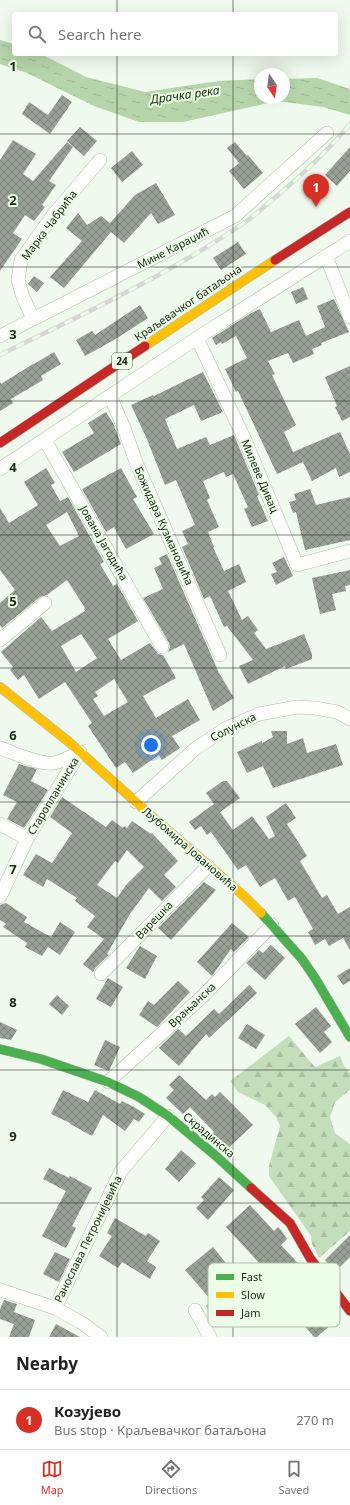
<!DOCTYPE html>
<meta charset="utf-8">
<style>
:root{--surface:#fff;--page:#f2f2f2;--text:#202124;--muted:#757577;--line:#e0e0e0;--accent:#d93025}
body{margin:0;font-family:"Noto Sans",sans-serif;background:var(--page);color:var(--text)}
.compass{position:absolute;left:254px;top:68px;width:36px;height:36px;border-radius:50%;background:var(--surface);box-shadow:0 4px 16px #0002;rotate:167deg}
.you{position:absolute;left:151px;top:745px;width:14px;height:14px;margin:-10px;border:3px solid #fff;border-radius:50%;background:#1a73e8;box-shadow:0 0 0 6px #1a73e833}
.badge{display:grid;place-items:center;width:26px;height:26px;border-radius:50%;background:var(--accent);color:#fff;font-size:13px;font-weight:700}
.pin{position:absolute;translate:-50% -33px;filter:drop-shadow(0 1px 2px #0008)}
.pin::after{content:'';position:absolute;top:21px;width:14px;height:12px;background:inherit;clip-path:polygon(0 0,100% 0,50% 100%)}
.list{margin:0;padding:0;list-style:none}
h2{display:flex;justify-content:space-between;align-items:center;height:52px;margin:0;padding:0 16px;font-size:17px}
h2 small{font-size:13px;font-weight:400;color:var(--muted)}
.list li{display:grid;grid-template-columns:26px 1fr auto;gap:12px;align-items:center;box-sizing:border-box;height:60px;padding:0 16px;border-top:1px solid var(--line)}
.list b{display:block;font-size:15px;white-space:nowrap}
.list p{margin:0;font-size:13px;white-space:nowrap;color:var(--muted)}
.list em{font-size:13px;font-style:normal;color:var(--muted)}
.icon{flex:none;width:22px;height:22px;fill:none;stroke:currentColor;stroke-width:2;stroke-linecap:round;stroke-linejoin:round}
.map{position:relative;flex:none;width:350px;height:1337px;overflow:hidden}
.search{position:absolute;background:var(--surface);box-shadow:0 4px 16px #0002;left:12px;right:12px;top:12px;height:44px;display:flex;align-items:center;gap:10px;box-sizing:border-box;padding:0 14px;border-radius:4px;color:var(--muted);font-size:15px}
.sheet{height:112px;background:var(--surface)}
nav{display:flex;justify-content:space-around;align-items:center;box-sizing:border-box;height:56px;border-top:1px solid var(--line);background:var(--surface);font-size:11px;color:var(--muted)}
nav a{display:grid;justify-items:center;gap:2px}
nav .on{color:var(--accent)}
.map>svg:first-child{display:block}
.forest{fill:url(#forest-firs)}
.water{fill:url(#water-ripples)}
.building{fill:url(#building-cross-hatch);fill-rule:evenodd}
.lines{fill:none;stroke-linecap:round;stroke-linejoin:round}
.street-casing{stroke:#b3bab0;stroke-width:14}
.fast-casing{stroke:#b3bab0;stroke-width:10}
.slow-casing{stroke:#b3bab0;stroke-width:10}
.jam-casing{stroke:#b3bab0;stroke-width:10}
.street{stroke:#fdfefc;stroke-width:13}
.fast{stroke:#4caf50;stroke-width:9}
.slow{stroke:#ffc107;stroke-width:9}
.jam{stroke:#c62828;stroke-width:9}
.rail-casing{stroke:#d5d8d4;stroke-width:4.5}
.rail{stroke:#edfee8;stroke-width:3;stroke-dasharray:9;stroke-linecap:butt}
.grid{fill:none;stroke:#1e251b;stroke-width:1;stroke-opacity:0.55}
.labels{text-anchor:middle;stroke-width:4;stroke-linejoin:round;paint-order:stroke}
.shield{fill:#edfee8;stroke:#5c6658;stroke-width:1}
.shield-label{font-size:10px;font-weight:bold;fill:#1e251b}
.street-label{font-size:11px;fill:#1e251b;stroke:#edfee8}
.water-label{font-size:12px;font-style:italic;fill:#103500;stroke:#edfee8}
.key{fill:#edfee8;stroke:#afbdaa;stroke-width:1}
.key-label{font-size:11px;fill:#1e251b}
.grid-label{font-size:13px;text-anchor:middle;font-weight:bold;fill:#1e251b;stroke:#edfee8;stroke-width:4;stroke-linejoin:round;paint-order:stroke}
</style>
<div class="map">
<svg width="350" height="1337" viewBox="0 0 350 1337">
<defs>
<pattern id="forest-firs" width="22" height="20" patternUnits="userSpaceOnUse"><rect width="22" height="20" fill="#c4debb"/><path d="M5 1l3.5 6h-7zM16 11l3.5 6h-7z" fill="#a8bea0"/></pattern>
<pattern id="water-ripples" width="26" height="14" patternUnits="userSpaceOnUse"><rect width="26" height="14" fill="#b6d5ab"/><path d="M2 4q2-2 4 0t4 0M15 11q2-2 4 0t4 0" fill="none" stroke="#9cb793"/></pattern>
<pattern id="building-cross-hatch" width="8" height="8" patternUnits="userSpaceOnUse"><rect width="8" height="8" fill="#99a096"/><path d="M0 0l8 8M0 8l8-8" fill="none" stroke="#7c827a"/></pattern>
</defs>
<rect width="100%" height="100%" fill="#f0f9ed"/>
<!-- forest -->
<path class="forest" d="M 289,1036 L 315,1067 L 340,1056 L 344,1066 L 350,1073 L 350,1090 L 335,1102 L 330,1117 L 335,1133 L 350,1144 L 350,1231 L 319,1258 L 312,1244 L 311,1236 L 269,1176 L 269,1166 L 280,1126 L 276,1117 L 265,1105 L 238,1092 L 230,1081 Z"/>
<!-- water -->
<path class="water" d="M 0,40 L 14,44 L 14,54 L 41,54 L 86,77 L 145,92 L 219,81 L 260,79 L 260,98 L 284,98 L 284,79 L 317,78 L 350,89 L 350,115 L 323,107 L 277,101 L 183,122 L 139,122 L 94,106 L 27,73 L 0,64 Z"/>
<!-- building -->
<path class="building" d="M 62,95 L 72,102 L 50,134 L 22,114 L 29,102 L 48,115 Z
M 80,127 L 97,141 L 84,156 L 67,141 Z
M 13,140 L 36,154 L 23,174 L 33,181 L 67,142 L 73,147 L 49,181 L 56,185 L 42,205 L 45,207 L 34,221 L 25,215 L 13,233 L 22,239 L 0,271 L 0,160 Z
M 235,142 L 247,156 L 248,155 L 263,173 L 244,189 L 229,171 L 239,163 L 227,148 Z
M 350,147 L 350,171 L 337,186 L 325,175 Z
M 132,151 L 143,165 L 122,182 L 111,168 Z
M 156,183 L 175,215 L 158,224 L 151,213 L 124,243 L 111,232 L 64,288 L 50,277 L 82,241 L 66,228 L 78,213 L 87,225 L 101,216 L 110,223 L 135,195 Z
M 238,242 L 246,254 L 221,270 L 213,258 Z
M 34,276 L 44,283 L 37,292 L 28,284 Z
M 303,287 L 308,299 L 296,304 L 291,292 Z
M 334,299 L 349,332 L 321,343 L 322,345 L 312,349 L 314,354 L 293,363 L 288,353 L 268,361 L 275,374 L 272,375 L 296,425 L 284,432 L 293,452 L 340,432 L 350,454 L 350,472 L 339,477 L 336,468 L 312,481 L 303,462 L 277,474 L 238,391 L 236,392 L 225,369 L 247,358 L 236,336 L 222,344 L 221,342 L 216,345 L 212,338 L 251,313 L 260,309 L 271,332 L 299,320 L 306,336 L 325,327 L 317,306 Z
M 140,305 L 148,318 L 114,340 L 85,356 L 76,340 L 92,331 L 95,335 Z
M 54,352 L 61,364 L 41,376 L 43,380 L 11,399 L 13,403 L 0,411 L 0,382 L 1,384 L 33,364 L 34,364 Z
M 350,366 L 350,417 L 342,421 L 335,407 L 337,406 L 325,377 Z
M 203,372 L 223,412 L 201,421 L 194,405 L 165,419 L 177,449 L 206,437 L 210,445 L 234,435 L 259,495 L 257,496 L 268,521 L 252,527 L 244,509 L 248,507 L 233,474 L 226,477 L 224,472 L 203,481 L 210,498 L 207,500 L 219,527 L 208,532 L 214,547 L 213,547 L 224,571 L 239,564 L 246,582 L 228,591 L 242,620 L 248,616 L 258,630 L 254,633 L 266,649 L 304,634 L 312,654 L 312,659 L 286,669 L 285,666 L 248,684 L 239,666 L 253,660 L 227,626 L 224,627 L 210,596 L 204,599 L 182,547 L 188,544 L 182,531 L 195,525 L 176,480 L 165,485 L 146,437 L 131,405 L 153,395 L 154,396 Z
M 106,412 L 113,423 L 121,444 L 74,472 L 62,452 L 94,433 L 88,423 Z
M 46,468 L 55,483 L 51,485 L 60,501 L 68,497 L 104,562 L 100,564 L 113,586 L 117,584 L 138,621 L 108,639 L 121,660 L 150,643 L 158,654 L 163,655 L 176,678 L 143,696 L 156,718 L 188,699 L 200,720 L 172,736 L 180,748 L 162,760 L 159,755 L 133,773 L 125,762 L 116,768 L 88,726 L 92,723 L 65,682 L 39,699 L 24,675 L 18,680 L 10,670 L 13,667 L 1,652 L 41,617 L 52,631 L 85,611 L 84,609 L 85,608 L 67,580 L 47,595 L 40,597 L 2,628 L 0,625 L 0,603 L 15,590 L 0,570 L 0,508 L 9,523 L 38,505 L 24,482 ZM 67,512 L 79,536 L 60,546 L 46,525 ZM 81,634 L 97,658 L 76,672 L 61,646 ZM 114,679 L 128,702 L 104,716 L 93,699 L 98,696 L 95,692 Z
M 121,468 L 137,497 L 133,499 L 154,534 L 126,549 L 114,527 L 106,532 L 82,489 Z
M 310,489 L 316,505 L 350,497 L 350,540 L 305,550 L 296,512 L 293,513 L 289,502 L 296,500 L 294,494 Z
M 167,554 L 219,673 L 234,698 L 213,711 L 184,644 L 168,652 L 170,647 L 169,643 L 143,598 L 163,589 L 154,568 L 162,564 L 159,558 Z
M 284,557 L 293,576 L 276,585 L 271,574 L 277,572 L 272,563 Z
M 350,570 L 350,585 L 345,586 L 346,591 L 332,594 L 336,610 L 320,614 L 312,578 Z
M 271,731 L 287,731 L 287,744 L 303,738 L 307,753 L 336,744 L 343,765 L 273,788 L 263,766 L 247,773 L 237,752 L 262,741 L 262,743 L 273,737 Z
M 19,764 L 37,769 L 31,781 L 48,790 L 24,828 L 7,819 L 17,802 L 3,795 Z
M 223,781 L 227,781 L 240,798 L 220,812 L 233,830 L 252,816 L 269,839 L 275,836 L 266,817 L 286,803 L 296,818 L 287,824 L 307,856 L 300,861 L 322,898 L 327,895 L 338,914 L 350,907 L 350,950 L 343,938 L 329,946 L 325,939 L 315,945 L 308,932 L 313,929 L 295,897 L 288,901 L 275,878 L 260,887 L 246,865 L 238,870 L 211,832 L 207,835 L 201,826 L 195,830 L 189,822 L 214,804 L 206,793 Z
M 62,797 L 106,827 L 112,820 L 123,828 L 124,826 L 127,828 L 132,821 L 151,834 L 152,833 L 178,861 L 164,875 L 176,887 L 162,901 L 149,888 L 130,914 L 107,954 L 109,955 L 95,968 L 93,972 L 83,964 L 104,939 L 87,927 L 95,916 L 75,901 L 77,898 L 47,879 L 43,887 L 23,875 L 36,854 L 52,863 L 72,833 L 50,817 ZM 127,850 L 144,867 L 126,885 L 117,898 L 97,885 L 115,861 L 118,863 Z
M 204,882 L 216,890 L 171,940 L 158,928 Z
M 6,903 L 27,917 L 24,922 L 51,937 L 60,922 L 75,932 L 60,955 L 48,947 L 42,956 L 25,947 L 27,943 L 3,927 L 6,924 L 0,920 L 0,905 Z
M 232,923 L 249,937 L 234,952 L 231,949 L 212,976 L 197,962 Z
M 271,945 L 285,958 L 265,980 L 246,963 L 259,950 L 263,953 Z
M 140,946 L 157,956 L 145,979 L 126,968 Z
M 350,968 L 350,981 L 343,985 L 337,976 Z
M 108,978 L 123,987 L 111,1007 L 96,999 Z
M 178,981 L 190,992 L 157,1027 L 139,1015 L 148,1001 L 154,1005 Z
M 249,985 L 257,993 L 209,1038 L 206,1034 L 179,1066 L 159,1048 L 178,1029 L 186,1036 L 214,1009 L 219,1014 Z
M 57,995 L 69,1006 L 62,1015 L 49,1004 Z
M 316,1007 L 331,1026 L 324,1032 L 332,1042 L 320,1053 L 295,1024 Z
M 0,1022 L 17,1030 L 11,1040 L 0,1038 Z
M 247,1024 L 265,1035 L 256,1049 L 238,1038 Z
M 105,1040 L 120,1047 L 109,1071 L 94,1065 Z
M 179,1075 L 206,1100 L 212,1094 L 215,1097 L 220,1092 L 253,1125 L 226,1150 L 209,1136 L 214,1132 L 190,1107 L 183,1114 L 166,1098 L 174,1090 L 169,1085 Z
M 63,1090 L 88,1102 L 95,1090 L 120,1104 L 122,1101 L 134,1107 L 145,1114 L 139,1122 L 134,1119 L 125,1131 L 103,1115 L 92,1136 L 70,1124 L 70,1123 L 51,1114 Z
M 181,1150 L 196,1163 L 179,1182 L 165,1169 Z
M 49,1168 L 69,1178 L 70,1176 L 92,1188 L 72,1226 L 76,1228 L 66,1248 L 42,1236 L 66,1191 L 43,1179 Z
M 219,1177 L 234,1190 L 208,1220 L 196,1208 L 204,1200 L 201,1197 Z
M 250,1205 L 274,1231 L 278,1227 L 281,1230 L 287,1239 L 281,1245 L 309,1275 L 324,1295 L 315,1302 L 333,1323 L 317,1337 L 314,1337 L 301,1322 L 307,1317 L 292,1299 L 295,1297 L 274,1275 L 272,1277 L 226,1227 Z
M 115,1218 L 146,1236 L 148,1233 L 160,1241 L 147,1261 L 156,1267 L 150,1279 L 122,1262 L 118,1268 L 99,1256 L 112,1236 L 107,1233 Z
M 350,1235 L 350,1257 L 335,1272 L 325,1260 Z
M 213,1247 L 246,1288 L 251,1283 L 267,1302 L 251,1315 L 241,1303 L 219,1322 L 206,1306 L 212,1301 L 185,1270 Z
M 55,1252 L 70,1259 L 59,1282 L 43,1274 Z
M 4,1300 L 17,1304 L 14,1312 L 35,1320 L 29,1337 L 9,1337 L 14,1324 L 0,1319 L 0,1309 Z
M 56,1324 L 80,1337 L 49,1337 Z"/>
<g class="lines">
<defs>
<path id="street" d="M 326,256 L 350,317
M 33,319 L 23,297 L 18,280 L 21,260 L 53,215 L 100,160
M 0,336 L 235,216 L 327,133
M 197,338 L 245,440 L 297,565 L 350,551
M 110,396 L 124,428 L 136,462 L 220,655
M 45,440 L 162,647
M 0,469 L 197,338 L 350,241
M 0,640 L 45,603
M 0,748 C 15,753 39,765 54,763 C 63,761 72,756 80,752
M 136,802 L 195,749 L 225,729 L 259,714 L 297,707 L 315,708 L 337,712 L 350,719
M 0,824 L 27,839
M 0,897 L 27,839 L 80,752
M 101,974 L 208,866
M 108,1082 L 202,997 L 272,925
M 0,1290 L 55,1308 L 82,1323 L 101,1337
M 55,1308 L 121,1171 L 168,1116
M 195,1310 L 210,1337"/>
<path id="fast" d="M 261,913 L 302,959 L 315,978 L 350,1037
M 0,1049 L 41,1059 L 108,1082 L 139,1097 L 168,1116 L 216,1156 L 251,1188"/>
<path id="slow" d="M 145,346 L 275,260
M 0,687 L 69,742 L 156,820 L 244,896 L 261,913"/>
<path id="jam" d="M 275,260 L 350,212
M 0,443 L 145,346
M 251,1188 L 290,1223 L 310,1258 L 350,1311"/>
</defs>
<!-- street casing -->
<use href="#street" class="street-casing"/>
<!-- fast casing -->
<use href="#fast" class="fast-casing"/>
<!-- slow casing -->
<use href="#slow" class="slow-casing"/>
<!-- jam casing -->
<use href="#jam" class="jam-casing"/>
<!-- street -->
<use href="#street" class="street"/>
<!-- fast -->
<use href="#fast" class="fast"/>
<!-- slow -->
<use href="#slow" class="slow"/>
<!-- jam -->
<use href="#jam" class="jam"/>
<defs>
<path id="rail" d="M 0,355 C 83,314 170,274 247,221 C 256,214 264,207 272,200 C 300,177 327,152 350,124"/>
</defs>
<!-- rail casing -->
<use href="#rail" class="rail-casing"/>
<!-- rail -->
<use href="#rail" class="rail"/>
</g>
<!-- grid -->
<path class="grid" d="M 117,0 L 117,14M 233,0 L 233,14M 117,54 L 117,1337M 233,54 L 233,1337M 0,134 L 350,134M 0,267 L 350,267M 0,401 L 350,401M 0,535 L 350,535M 0,668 L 350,668M 0,802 L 350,802M 0,936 L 350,936M 0,1070 L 350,1070M 0,1203 L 350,1203"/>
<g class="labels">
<!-- shield labels -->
<rect class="shield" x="112" y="353" width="20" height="16" rx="3"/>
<g class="shield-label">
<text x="122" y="365">24</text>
</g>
<!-- street labels -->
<g class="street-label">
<text transform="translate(49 225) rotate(-53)" y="4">Марка Чабрића</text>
<text transform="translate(173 248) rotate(-27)" y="4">Мине Караџић</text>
<text transform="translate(188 303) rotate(-34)" y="4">Краљевачког батаљона</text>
<text transform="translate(260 476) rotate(67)" y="4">Милеве Дивац</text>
<text transform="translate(164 526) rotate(66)" y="4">Божидара Кузмановића</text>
<text transform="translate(104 543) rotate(60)" y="4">Јована Јагодића</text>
<text transform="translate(233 727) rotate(-27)" y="4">Солунска</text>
<text transform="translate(53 796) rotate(-59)" y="4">Старопланинска</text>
<text transform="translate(190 849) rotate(41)" y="4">Љубомира Јовановића</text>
<text transform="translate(154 920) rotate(-46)" y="4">Варешка</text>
<text transform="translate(192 1005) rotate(-43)" y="4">Врањанска</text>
<text transform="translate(209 1135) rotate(40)" y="4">Скрадинска</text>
<text transform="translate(88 1239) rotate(-64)" y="4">Ранослава Петронијевића</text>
</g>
<!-- water labels -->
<g class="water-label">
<text transform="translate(185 95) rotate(-8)" y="4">Драчка река</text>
</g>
</g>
<!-- legend -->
<rect x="208" y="1263" width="132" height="64" rx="6" class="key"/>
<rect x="216" y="1274" width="18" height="6" fill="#4caf50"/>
<rect x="216" y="1292" width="18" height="6" fill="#ffc107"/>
<rect x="216" y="1310" width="18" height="6" fill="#c62828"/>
<g class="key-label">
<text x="241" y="1281">Fast</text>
<text x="241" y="1299">Slow</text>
<text x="241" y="1317">Jam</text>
</g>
<g class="grid-label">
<text x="13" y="71">1</text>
<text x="13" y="205">2</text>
<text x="13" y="339">3</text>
<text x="13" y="472">4</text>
<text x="13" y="606">5</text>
<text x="13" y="740">6</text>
<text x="13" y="874">7</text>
<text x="13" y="1007">8</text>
<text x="13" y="1141">9</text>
</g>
</svg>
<svg class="compass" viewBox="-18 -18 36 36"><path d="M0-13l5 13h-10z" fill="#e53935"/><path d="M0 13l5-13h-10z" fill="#757577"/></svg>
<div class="you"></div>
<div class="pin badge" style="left:316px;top:207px">1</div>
<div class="search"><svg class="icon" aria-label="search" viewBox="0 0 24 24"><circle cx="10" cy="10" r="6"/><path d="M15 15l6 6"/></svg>Search here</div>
</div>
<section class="sheet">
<h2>Nearby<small></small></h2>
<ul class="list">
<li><span class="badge">1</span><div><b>Козујево</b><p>Bus stop · Краљевачког батаљона</p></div><em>270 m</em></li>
</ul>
</section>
<nav>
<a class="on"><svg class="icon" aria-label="map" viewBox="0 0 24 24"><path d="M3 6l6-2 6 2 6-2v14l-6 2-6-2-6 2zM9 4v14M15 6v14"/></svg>Map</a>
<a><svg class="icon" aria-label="directions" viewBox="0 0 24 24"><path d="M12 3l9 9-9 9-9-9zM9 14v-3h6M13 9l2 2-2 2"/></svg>Directions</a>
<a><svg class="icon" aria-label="saved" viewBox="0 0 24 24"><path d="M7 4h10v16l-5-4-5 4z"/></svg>Saved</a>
</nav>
